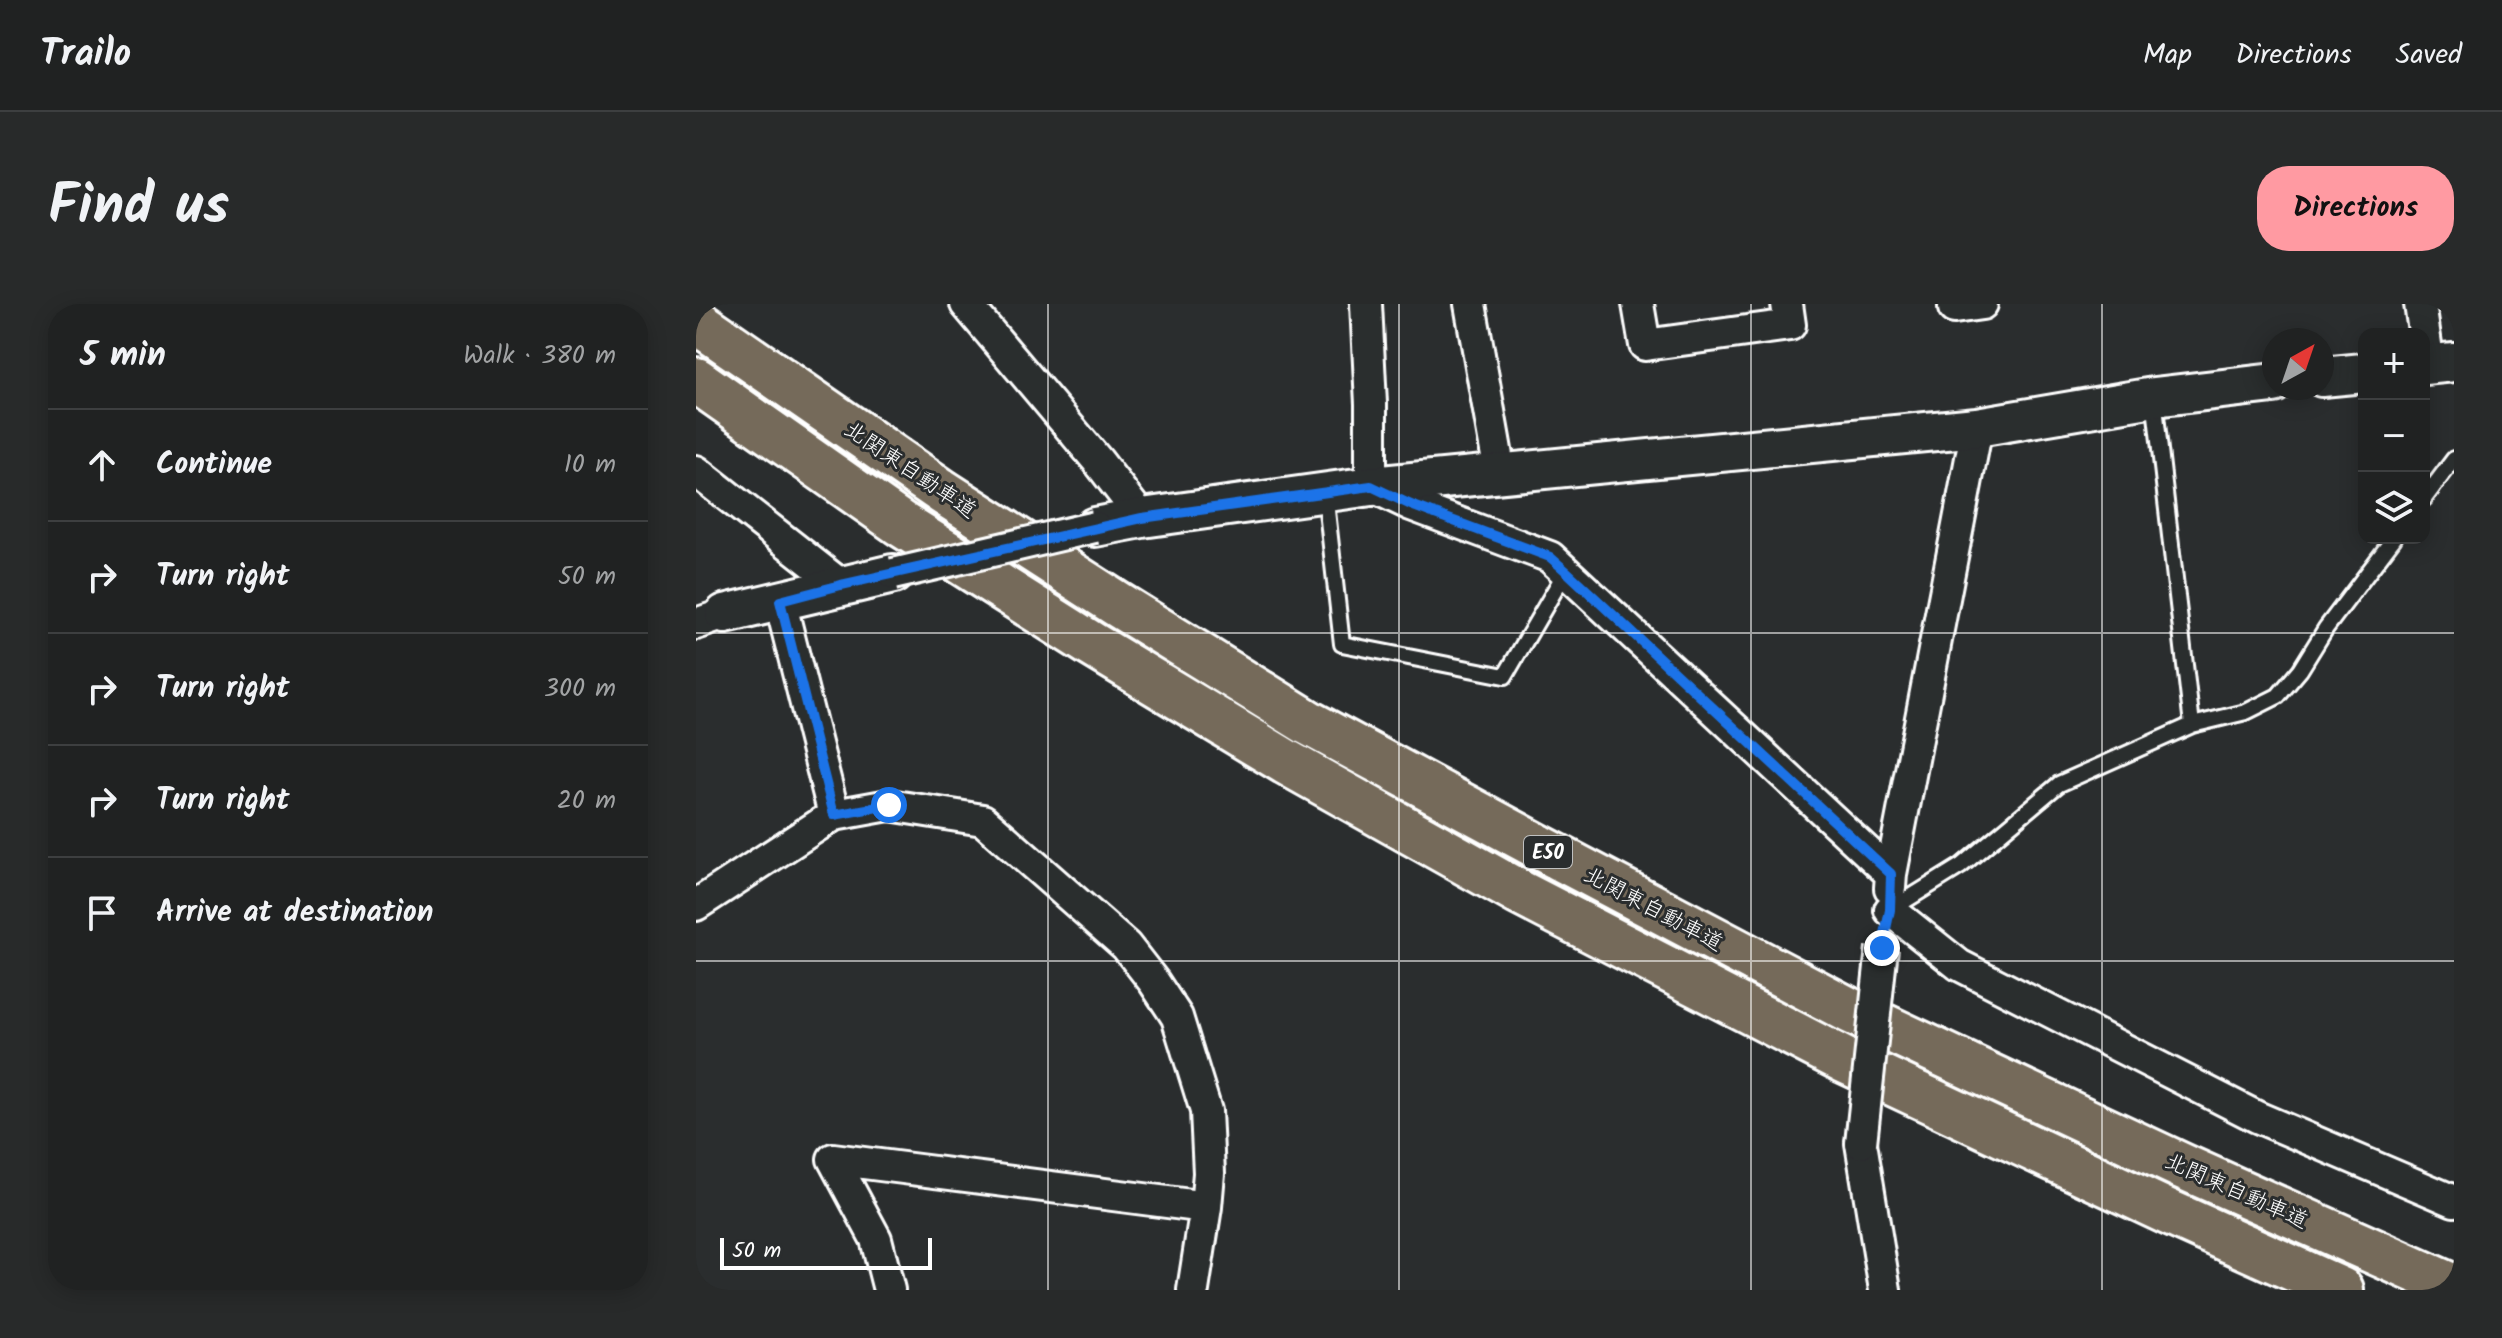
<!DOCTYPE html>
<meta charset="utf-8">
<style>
:root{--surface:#202222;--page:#282a2a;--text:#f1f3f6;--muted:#a2a4a5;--line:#3d3f40;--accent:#ff9aa2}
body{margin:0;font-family:Kalam,"Klee One",sans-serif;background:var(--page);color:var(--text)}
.controls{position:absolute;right:24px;top:24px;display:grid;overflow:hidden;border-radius:16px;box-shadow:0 4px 20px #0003}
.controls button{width:72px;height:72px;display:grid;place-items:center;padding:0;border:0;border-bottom:2px solid var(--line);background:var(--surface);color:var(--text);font:40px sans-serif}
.compass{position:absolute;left:1566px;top:24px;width:72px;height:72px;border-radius:50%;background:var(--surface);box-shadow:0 4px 20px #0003;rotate:40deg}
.scale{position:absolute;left:24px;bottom:20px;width:212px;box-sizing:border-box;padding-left:8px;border:4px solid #fff;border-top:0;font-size:22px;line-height:28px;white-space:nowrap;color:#fff;-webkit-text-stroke:6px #2a2d2e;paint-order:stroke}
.stop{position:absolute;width:24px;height:24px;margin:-18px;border:6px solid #1a73e8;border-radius:50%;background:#fff}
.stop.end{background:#1a73e8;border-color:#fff;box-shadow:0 2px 8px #0008}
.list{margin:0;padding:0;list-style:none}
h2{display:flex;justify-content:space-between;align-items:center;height:104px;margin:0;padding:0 32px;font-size:34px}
h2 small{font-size:26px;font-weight:400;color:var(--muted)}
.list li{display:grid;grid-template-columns:52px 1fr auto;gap:24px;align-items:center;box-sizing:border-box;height:112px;padding:0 32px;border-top:2px solid var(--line)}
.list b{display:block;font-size:30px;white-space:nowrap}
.list em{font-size:26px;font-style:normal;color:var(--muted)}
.icon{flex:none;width:44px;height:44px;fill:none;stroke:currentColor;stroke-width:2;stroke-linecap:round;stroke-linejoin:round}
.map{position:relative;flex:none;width:1758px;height:986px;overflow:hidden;border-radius:32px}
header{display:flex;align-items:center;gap:48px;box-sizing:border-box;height:112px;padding:0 40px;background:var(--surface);border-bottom:2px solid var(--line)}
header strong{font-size:38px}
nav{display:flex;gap:44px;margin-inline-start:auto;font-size:28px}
.intro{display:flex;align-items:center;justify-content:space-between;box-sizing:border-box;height:192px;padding:0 48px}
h1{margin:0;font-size:56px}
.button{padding:20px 36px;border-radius:32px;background:var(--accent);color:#111;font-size:28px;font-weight:700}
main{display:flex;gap:48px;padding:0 48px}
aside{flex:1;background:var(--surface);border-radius:32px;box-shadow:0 4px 20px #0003}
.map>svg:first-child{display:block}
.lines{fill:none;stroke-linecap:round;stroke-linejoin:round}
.service-casing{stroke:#fff;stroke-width:20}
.minor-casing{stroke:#fff;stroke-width:36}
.tertiary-casing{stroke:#fff;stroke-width:44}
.motorway-casing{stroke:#fff;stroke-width:50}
.service{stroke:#2a2d2e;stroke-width:14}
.minor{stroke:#2a2d2e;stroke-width:30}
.tertiary{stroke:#2a2d2e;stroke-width:38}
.motorway{stroke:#746a5a;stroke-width:44}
.minor-bridge-casing{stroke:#fff;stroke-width:36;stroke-linecap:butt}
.minor-bridge{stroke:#2a2d2e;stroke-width:30}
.route{stroke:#1a73e8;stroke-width:10}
.grid{fill:none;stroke:#fff;stroke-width:2;stroke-opacity:0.55}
.labels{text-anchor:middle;stroke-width:6;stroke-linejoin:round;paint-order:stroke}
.shield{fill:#2a2d2e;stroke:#bfc0c0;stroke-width:2}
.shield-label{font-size:20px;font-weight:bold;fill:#fff}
.street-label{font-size:22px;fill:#fff;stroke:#2a2d2e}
</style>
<header>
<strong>Trailo</strong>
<nav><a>Map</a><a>Directions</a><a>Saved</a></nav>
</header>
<div class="intro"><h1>Find us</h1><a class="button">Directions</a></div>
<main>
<aside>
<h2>5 min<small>Walk · 380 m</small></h2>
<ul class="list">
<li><svg class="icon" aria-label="ahead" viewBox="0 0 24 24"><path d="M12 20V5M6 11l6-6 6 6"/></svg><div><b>Continue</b></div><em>10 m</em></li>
<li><svg class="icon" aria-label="right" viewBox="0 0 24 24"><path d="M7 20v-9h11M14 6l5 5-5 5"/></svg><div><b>Turn right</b></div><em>50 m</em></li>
<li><svg class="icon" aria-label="right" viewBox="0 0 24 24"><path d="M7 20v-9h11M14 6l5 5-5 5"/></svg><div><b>Turn right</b></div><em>300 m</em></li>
<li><svg class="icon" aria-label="right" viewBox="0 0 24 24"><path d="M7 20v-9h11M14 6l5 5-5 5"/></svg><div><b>Turn right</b></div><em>20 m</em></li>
<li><svg class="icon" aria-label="arrive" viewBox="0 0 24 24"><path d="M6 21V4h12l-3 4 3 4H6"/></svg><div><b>Arrive at destination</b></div></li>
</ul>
</aside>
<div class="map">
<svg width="1758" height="986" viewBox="0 0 1758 986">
<rect width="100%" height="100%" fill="#2a2d2e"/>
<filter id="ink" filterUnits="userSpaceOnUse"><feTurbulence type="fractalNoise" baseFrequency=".0125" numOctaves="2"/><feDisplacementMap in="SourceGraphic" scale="16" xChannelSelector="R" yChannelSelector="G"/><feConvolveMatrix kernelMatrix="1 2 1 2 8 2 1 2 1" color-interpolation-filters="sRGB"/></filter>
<g filter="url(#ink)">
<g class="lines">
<defs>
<path id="service" d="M 1458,94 L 1496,421
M 629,189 L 646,340 L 809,372 L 870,267
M 1728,195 L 1758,155
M 1194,606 L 1265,562 L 1363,480 L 1496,421 L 1550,408 L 1582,392 L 1604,366 L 1630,324 L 1698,234"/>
<path id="minor" d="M 270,0 L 402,157 L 446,214
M 670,0 L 675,100 L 675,182 L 715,201 L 854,253 L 1195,570
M 774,0 L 804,169
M 942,0 L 949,41 L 1094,21 L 1091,0
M 1258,0 L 1258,4 L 1286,0
M 1724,0 L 1733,61
M 0,167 L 145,281
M 0,320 L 29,310
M 138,511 L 193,501 L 287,516 L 430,642 L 458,678 L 481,713 L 510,807 L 513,869 L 510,903 L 497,986
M 1194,584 L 1195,570 L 1281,123
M 0,601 L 138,511 L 84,297
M 1194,606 L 1263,661 L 1561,813 L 1758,897
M 1165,839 L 1189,986
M 137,855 L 510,903
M 137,855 L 180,935 L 193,986"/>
<path id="tertiary" d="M 1728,61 L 1758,58
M 1626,73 L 1668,69
M 399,223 L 446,214 L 675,182 L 1281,123 L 1458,93 L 1578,79
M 29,310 L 197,270"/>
<path id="motorway" d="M 0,17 L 247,188 L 421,300 L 613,419 L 845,544 L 1155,707 L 1488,863 L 1758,983
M 0,76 L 205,220 L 395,340 L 590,458 L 822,588 L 1148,756 L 1474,909 L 1645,986"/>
</defs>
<!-- service casing -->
<use href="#service" class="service-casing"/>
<!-- minor casing -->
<use href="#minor" class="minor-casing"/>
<!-- tertiary casing -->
<use href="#tertiary" class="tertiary-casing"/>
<!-- motorway casing -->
<use href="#motorway" class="motorway-casing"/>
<!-- service -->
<use href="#service" class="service"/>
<!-- minor -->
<use href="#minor" class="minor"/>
<!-- tertiary -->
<use href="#tertiary" class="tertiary"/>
<!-- motorway -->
<use href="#motorway" class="motorway"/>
<defs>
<path id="minor-bridge" d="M 197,270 L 399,223
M 1165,839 L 1186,644"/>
</defs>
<!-- minor-bridge casing -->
<use href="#minor-bridge" class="minor-bridge-casing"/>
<!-- minor-bridge -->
<use href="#minor-bridge" class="minor-bridge"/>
</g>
</g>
<g class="lines" filter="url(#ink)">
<!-- route -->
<path class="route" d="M 193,501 L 138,511 L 84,297 L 145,281 L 446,214 L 675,182 L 715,201 L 854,253 L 870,267 L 1195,570 L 1194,606 L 1186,644"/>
</g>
<!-- grid -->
<path class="grid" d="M 352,0 L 352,986M 703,0 L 703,986M 1055,0 L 1055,986M 1406,0 L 1406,986M 0,329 L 1758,329M 0,657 L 1758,657"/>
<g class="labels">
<!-- shield labels -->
<rect class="shield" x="828" y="532" width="48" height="32" rx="6"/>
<g class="shield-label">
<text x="852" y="555">E50</text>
</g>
<!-- street labels -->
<g class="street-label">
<text transform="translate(215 165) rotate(34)" y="8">北関東自動車道</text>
<text transform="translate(958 604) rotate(28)" y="8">北関東自動車道</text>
<text transform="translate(1541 886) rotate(24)" y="8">北関東自動車道</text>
</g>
</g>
</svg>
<div class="controls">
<button>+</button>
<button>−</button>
<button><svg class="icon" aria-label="layers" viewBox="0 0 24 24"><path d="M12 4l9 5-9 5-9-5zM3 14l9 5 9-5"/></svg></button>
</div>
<svg class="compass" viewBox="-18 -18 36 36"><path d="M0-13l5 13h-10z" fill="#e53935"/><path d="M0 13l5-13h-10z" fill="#a2a4a5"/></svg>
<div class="scale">50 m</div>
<div class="stop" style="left:193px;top:501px"></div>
<div class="stop end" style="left:1186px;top:644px"></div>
</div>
</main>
